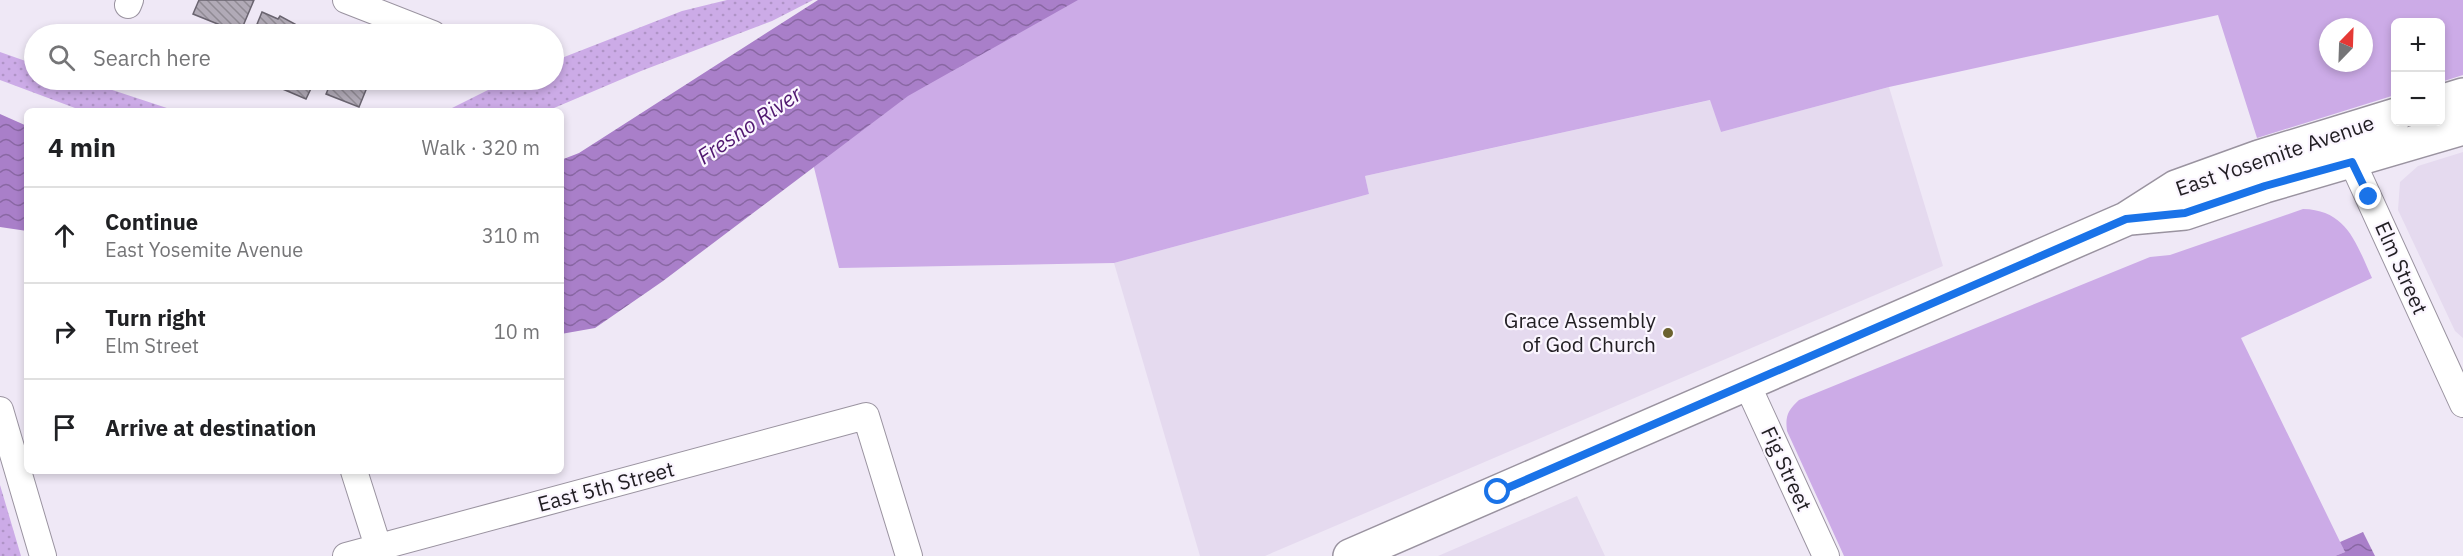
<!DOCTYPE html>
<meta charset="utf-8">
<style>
:root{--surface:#fff;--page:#f6f6f6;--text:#202124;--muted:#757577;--line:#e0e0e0}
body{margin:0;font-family:"IBM Plex Sans",sans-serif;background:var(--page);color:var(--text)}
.controls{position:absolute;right:18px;top:18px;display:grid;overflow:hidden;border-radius:9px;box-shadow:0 3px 9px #0003}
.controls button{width:54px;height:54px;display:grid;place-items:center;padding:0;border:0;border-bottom:2px solid var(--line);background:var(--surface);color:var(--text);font:30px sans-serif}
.compass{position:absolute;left:2319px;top:18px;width:54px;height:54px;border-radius:50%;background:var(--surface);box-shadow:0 3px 9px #0003;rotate:23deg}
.stop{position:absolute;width:18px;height:18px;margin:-14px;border:4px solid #1a73e8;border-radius:50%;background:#fff}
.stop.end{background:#1a73e8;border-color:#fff;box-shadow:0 2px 6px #0008}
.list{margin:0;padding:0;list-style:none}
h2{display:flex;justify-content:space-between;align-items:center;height:78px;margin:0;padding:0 24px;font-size:26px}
h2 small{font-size:20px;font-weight:400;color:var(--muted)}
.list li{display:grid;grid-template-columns:39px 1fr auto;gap:18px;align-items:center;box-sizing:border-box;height:96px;padding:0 24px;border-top:2px solid var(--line)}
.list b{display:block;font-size:22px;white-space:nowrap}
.list p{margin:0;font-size:20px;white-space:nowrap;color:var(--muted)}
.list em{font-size:20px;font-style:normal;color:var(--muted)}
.icon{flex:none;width:33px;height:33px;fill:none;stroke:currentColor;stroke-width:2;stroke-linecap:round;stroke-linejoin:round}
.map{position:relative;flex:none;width:2463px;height:556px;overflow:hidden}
.search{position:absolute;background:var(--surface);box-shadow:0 3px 9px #0003;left:24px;top:24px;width:540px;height:66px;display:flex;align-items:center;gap:15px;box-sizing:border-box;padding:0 21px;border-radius:33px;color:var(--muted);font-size:22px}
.panel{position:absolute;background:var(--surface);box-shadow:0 3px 9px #0003;left:24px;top:108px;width:540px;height:366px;border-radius:9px}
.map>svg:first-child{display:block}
.built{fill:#e5daef}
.grass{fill:#ccabe7;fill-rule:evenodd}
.park{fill:url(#park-dots)}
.water{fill:url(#water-waves)}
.building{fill:url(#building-back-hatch);stroke:#6a6470;stroke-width:1.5}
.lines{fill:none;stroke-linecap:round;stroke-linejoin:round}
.minor-casing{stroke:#9a93a0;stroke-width:28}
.major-casing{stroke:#9a93a0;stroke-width:36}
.minor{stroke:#fff;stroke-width:26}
.major{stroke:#fff;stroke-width:33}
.route{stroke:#1a73e8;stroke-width:8}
.poi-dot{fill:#6b622f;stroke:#fbf6ff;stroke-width:2}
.labels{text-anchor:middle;stroke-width:4.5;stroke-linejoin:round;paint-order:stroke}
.street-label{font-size:21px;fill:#211e23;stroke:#fbf6ff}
.poi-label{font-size:21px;fill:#211e23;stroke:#fbf6ff;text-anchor:end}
.water-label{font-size:22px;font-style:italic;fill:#501770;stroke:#fbf6ff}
</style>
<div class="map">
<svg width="2463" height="556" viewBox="0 0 2463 556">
<defs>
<pattern id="park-dots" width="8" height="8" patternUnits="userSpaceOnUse" patternTransform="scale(1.5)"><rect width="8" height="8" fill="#ccabe7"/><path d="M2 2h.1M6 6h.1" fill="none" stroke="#af93c6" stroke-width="1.8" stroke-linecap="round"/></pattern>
<pattern id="water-waves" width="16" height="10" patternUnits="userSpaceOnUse" patternTransform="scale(1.5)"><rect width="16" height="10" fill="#a97fc9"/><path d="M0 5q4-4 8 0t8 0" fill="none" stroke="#8967a3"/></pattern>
<pattern id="building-back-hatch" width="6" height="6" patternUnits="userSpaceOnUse" patternTransform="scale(1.5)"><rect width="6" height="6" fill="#b1aab7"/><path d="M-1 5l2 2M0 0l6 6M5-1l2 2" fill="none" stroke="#908a94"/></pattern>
</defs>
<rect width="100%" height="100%" fill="#efe8f6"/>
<!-- built -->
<path class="built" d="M 1889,87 L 1943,266 L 1265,556 L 1200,556 L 1114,263 L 1369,194 L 1365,176 L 1711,100 L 1721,132 Z
M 2463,152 L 2463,338 L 2455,331 L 2398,210 L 2400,182 L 2418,166 Z
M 1577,496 L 1605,556 L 1438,556 Z"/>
<!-- grass -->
<path class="grass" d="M 827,0 L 2463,0 L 2463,75 L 2441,82 L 2440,22 L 2396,22 L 2395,95 L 2257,138 L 2218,15 L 1889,87 L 1721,132 L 1710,100 L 1365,176 L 1369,194 L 1114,263 L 839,268 L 781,35 ZM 2328,27 L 2364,27 L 2364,63 L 2328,63 Z
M 2303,209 C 2347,210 2356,243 2372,278 L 2241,338 L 2345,552 L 2335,556 L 1844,556 L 1787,431 C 1785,416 1788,410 1799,400 L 2150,257 L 2170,255 Z"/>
<!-- park -->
<path class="park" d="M 727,0 L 813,0 L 772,21 L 641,71 L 547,111 L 446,111 L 508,80 L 554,80 L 554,61 L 682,11 Z
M 0,52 L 34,64 L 34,80 L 82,80 L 176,111 L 83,111 L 0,80 Z
M 0,485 L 21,556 L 0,556 Z"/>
<!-- water -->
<path class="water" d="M 818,0 L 1078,0 L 908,96 L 663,281 L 595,328 L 561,334 L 561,160 L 579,153 Z
M 0,114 L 27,126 L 27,231 L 0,227 Z
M 2363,532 L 2375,556 L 2335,556 L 2345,552 L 2340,542 Z"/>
<!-- building -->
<path class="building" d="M 199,0 L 254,0 L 240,33 L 193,14 Z
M 262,12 L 278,19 L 280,16 L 295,24 L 291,34 L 253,34 Z
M 281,80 L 315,80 L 306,99 L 278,87 Z
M 332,80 L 370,80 L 359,107 L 326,94 Z"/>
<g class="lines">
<defs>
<path id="minor" d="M 346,0 L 433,34
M 128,5 L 130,0
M 2345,146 L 2463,404
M 1746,382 L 1826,556
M 0,410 L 43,556
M 354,471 L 381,556
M 346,556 L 866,416 L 909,556"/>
<path id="major" d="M 2440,102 L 2463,95
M 2130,218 L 2185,213 L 2265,186 L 2463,128
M 1350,556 L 2126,219 L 2176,187 L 2259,157 L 2396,115"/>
</defs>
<!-- minor casing -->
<use href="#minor" class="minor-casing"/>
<!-- major casing -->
<use href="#major" class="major-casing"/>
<!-- minor -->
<use href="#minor" class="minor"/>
<!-- major -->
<use href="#major" class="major"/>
</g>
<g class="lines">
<!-- route -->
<path class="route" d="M 1498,492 L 2126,219 L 2185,213 L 2265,186 L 2352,162 L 2369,197"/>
</g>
<!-- markers -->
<circle class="poi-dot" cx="1668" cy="333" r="6"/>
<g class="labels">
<!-- street labels -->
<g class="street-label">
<text transform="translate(2275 156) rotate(-19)" y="7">East Yosemite Avenue</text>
<text transform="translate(2401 268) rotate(66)" y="7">Elm Street</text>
<text transform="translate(1786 469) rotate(65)" y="7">Fig Street</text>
<text transform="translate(606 487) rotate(-15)" y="7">East 5th Street</text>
</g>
<!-- poi labels -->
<g class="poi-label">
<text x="1656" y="328">Grace Assembly<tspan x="1656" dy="24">of God Church</tspan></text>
</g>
<!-- water labels -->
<g class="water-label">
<text transform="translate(749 125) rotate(-34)" y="8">Fresno River</text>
</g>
</g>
</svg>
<div class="controls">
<button>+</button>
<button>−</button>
</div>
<svg class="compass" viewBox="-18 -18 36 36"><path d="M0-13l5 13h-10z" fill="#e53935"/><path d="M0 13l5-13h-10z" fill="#757577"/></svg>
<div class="stop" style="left:1498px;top:492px"></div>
<div class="stop end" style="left:2369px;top:197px"></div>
<div class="search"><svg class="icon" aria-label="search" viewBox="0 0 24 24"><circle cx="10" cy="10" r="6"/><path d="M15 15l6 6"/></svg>Search here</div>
<section class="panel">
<h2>4 min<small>Walk · 320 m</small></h2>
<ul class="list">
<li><svg class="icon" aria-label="ahead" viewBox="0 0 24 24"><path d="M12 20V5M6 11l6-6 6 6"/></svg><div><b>Continue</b><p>East Yosemite Avenue</p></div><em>310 m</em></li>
<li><svg class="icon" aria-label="right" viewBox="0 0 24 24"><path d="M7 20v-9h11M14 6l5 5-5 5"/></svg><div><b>Turn right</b><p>Elm Street</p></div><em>10 m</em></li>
<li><svg class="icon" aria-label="arrive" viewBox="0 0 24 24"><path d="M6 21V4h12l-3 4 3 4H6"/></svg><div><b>Arrive at destination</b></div></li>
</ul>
</section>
</div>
